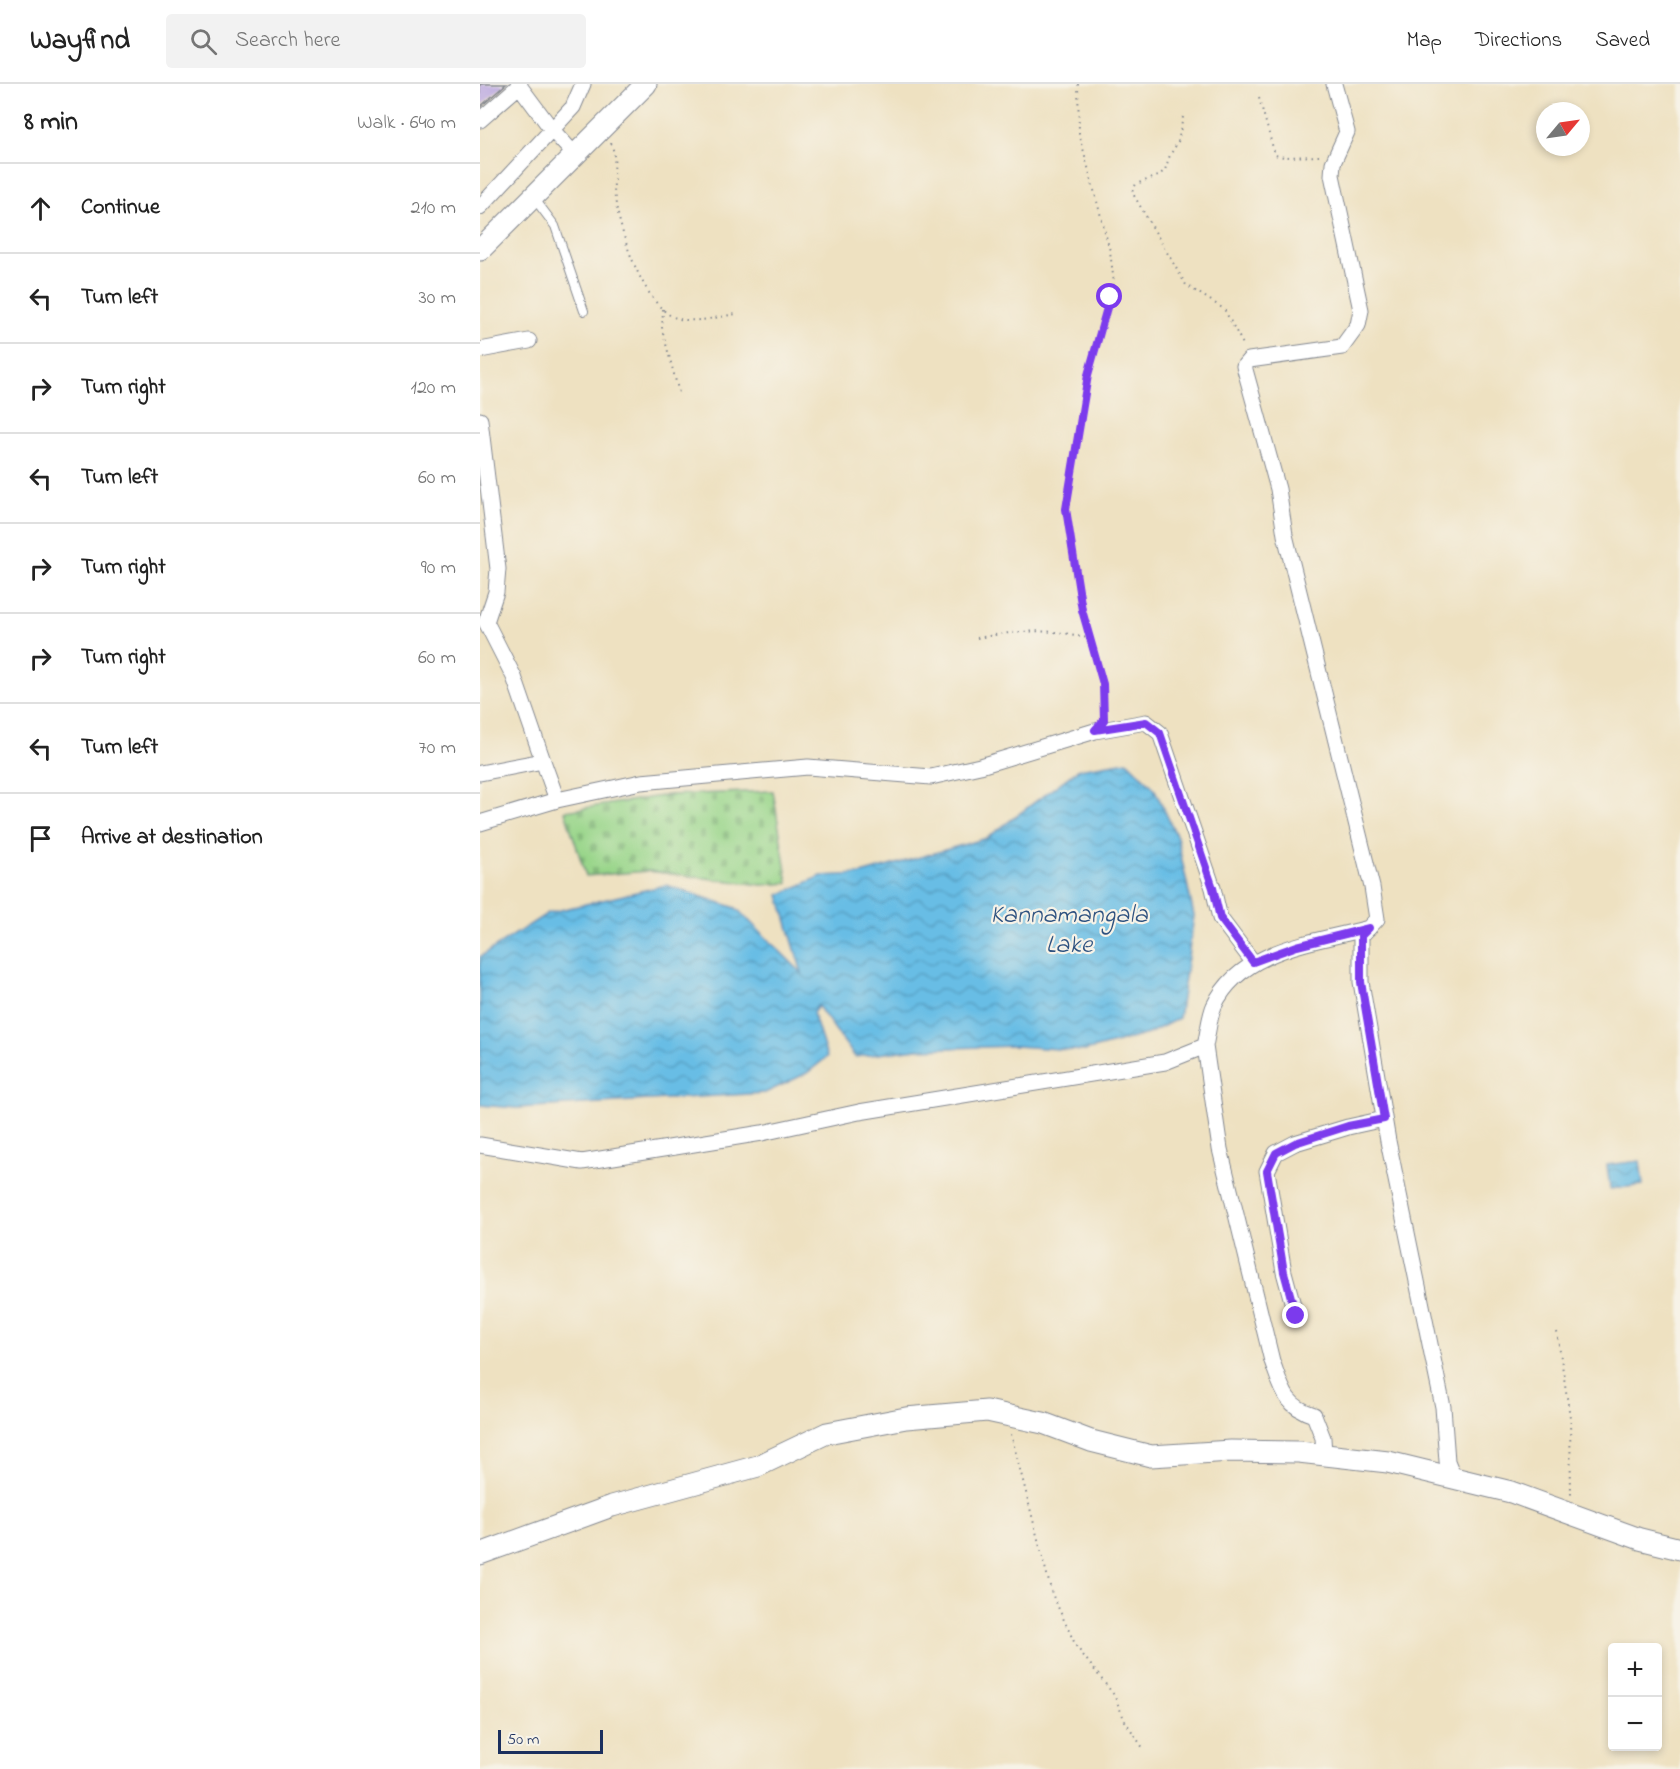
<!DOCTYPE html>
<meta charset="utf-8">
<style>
:root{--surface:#fff;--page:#f2f2f2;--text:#222;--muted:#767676;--line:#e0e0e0}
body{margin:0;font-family:"Indie Flower",sans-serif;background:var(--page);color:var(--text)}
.controls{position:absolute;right:18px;bottom:18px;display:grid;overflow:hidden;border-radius:6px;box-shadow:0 3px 9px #0003}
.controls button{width:54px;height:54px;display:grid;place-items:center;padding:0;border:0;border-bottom:2px solid var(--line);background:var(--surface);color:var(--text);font:30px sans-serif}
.compass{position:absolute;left:1056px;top:18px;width:54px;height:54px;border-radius:50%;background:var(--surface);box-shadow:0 3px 9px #0003;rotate:61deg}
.scale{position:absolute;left:18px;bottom:15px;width:105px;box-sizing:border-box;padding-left:6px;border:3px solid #1b2f5e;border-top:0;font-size:16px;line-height:21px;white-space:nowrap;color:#1b2f5e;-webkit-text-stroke:4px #f7f3e8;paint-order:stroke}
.stop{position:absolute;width:18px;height:18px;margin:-14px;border:4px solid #7c3aed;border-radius:50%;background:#fff}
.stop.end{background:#7c3aed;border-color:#fff;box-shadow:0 2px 6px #0008}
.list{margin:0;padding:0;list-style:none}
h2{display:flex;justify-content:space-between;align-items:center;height:78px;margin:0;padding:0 24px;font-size:26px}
h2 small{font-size:20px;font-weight:400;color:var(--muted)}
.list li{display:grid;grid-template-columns:39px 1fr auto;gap:18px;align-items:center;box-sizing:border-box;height:90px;padding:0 24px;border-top:2px solid var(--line)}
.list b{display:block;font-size:22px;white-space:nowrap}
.list em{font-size:20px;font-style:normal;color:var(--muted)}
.icon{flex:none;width:33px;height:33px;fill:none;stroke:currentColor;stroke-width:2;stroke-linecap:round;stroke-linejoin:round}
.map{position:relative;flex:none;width:1200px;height:1685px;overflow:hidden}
header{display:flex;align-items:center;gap:36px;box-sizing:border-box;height:84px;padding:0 30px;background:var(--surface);border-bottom:2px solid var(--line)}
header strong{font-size:28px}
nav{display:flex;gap:33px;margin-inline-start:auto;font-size:21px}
.search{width:420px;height:54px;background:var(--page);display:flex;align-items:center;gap:15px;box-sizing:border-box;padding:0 21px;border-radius:6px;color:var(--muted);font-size:22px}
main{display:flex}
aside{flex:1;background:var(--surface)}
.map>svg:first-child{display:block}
.cemetery{fill:url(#cemetery-stones);stroke:#5a8274;stroke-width:1.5}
.water{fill:url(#water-waves);stroke:#4276a2;stroke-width:1.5}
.building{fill:#b39fdf}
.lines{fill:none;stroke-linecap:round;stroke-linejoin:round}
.lane-casing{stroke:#848890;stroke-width:10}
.street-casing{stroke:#848890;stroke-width:17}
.secondary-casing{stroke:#848890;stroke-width:23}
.path{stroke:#848890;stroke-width:2;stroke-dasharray:1.5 4.5;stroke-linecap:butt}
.lane{stroke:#fff;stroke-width:8}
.street{stroke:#fff;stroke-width:15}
.secondary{stroke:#fff;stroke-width:21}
.route{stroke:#7c3aed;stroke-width:8}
.labels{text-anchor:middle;stroke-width:4.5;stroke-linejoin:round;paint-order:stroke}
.water-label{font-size:26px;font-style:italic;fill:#2e5280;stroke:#f7f3e8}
</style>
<header>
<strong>Wayfind</strong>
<div class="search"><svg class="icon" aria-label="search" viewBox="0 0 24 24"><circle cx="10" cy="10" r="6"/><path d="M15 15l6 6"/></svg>Search here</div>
<nav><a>Map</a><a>Directions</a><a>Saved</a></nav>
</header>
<main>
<aside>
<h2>8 min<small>Walk · 640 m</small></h2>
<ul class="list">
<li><svg class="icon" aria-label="ahead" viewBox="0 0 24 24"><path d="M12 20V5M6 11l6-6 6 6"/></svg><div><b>Continue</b></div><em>210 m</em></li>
<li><svg class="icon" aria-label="left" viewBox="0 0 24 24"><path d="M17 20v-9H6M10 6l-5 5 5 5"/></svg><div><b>Turn left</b></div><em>30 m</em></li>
<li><svg class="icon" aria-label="right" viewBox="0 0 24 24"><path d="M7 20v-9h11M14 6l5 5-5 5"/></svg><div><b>Turn right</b></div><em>120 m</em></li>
<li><svg class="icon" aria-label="left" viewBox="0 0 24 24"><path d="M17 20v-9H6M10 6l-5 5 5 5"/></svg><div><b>Turn left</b></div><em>60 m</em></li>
<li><svg class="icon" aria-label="right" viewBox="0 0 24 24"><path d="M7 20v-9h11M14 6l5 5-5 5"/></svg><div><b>Turn right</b></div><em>90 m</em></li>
<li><svg class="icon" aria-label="right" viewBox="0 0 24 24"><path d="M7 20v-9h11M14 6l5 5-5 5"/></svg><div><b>Turn right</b></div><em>60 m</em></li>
<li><svg class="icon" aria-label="left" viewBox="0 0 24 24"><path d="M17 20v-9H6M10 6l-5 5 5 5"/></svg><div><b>Turn left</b></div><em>70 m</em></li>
<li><svg class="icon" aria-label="arrive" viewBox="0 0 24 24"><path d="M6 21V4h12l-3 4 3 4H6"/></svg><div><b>Arrive at destination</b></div></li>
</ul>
</aside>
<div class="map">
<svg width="1200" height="1685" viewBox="0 0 1200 1685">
<defs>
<pattern id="cemetery-stones" width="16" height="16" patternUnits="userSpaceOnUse" patternTransform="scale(1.5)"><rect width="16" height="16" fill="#98d589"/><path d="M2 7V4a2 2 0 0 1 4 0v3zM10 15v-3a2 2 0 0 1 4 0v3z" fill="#82b779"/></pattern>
<pattern id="water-waves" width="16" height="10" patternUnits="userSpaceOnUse" patternTransform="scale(1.5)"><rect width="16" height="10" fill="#68bde5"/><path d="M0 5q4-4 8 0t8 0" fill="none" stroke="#559abd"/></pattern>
</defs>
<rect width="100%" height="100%" fill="#f7f3e8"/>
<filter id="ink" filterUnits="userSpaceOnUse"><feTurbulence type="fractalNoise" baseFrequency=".0167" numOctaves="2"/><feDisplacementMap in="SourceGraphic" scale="12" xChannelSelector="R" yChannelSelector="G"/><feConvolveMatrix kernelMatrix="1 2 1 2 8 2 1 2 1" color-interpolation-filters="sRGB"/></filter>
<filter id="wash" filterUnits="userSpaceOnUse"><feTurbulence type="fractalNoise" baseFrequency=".008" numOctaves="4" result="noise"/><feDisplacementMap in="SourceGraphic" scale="24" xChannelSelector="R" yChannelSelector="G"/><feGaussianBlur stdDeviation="1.35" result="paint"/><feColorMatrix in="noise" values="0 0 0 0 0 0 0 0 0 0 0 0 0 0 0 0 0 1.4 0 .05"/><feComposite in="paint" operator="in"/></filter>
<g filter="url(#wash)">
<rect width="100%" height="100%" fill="#eee1c1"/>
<!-- cemetery -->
<path class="cemetery" d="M 293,707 L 308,799 L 282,801 L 168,787 L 106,792 L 85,727 L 188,711 Z"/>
<!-- water -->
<path class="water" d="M 647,677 L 674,704 L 697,753 L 714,832 L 699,934 L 668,950 L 605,967 L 536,962 L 436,965 L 375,973 L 338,922 L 333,929 L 347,973 L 327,989 L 285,1009 L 37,1024 L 0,1021 L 0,873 L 68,829 L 186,801 L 256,824 L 322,889 L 299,811 L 341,792 L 381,790 L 507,754 L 599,685 Z
M 1160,1077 L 1163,1101 L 1130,1105 L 1127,1081 Z"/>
<g id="blocks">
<!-- building -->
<path class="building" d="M 0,0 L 26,0 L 0,23 Z"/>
</g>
</g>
<g filter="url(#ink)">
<use href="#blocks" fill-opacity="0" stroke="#848890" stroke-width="1.5"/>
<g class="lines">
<defs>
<path id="lane" d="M 54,114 L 75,142 L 104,227"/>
<path id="street" d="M 38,0 L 73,47 L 95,71
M 854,0 L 867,48 L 853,79 L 852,91 L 881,226 L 878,241 L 862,263 L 769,276 L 764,282 L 798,405 L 805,451 L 892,803 L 897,835 L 881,852 L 881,898 L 908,1057 L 963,1323 L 967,1377 L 973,1392
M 0,36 L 40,1
M 0,123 L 93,23 L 103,0
M 0,266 L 49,257
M 0,336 L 18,485 L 16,508 L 6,538 L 34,593 L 63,677
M 0,689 L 63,677 L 77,716 L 161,698 L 328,683 L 451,693 L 500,682 L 615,647 L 666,638 L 680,649 L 733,804 L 740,834 L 773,878
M 0,739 L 77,716
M 725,962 L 740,1065 L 792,1277 C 802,1304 804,1322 834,1331 L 843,1354 L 844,1370
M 0,1061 L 102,1078 L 282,1049 L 379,1028 L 685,978 L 725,962 C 728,949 729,934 734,922 C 760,865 835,858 889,844
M 816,1232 L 804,1188 L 787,1087 L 796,1069 L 815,1059 L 868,1043 L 904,1035"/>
<path id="secondary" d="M 0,166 L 166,0
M 0,1470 L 132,1422 L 278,1382 L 347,1349 L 426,1334 L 507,1327 L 563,1339 L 611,1357 L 671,1372 L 751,1367 L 819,1368 L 908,1378 L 1031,1408 L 1160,1455 L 1200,1465"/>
</defs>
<!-- lane casing -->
<use href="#lane" class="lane-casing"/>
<!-- street casing -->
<use href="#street" class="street-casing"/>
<!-- secondary casing -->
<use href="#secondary" class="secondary-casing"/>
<!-- path -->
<path class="path" d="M 598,0 L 599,49 L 630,167 L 634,199 L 607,291 L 586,425 L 602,526 L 623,600 L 624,631
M 779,14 L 795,71 L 804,73 L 840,72
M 703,33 L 698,58 L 690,71 L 685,86 L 678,92 L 656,100 L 652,108 L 706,201 L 744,225 L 764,262
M 131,59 C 137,74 133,89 134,105 C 136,138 162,222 196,234 C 215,240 237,233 256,230
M 183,225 L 182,245 L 199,309
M 497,554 C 534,547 573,543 610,555
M 1077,1248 L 1090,1333 L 1091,1412
M 531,1350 L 572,1510 L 596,1562 L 634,1611 L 645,1637 L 663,1664"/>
<!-- lane -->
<use href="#lane" class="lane"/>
<!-- street -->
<use href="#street" class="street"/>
<!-- secondary -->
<use href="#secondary" class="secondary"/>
</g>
</g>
<g class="lines" filter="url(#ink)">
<!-- route -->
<path class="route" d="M 630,213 L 608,291 L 586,425 L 602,526 L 623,600 L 624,636 L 615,646 L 666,638 L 680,649 L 733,804 L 740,834 L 773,878 L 817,862 L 889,844 L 881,852 L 881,898 L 904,1035 L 868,1042 L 815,1059 L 796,1069 L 787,1087 L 804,1188 L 816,1232"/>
</g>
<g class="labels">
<!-- water labels -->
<g class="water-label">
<text x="589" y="838">Kannamangala<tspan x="589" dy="30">Lake</tspan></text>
</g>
</g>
</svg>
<div class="controls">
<button>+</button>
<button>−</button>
</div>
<svg class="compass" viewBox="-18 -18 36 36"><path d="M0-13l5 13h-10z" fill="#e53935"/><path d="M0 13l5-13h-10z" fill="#767676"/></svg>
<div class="scale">50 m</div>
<div class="stop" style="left:630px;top:213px"></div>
<div class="stop end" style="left:816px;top:1232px"></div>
</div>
</main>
